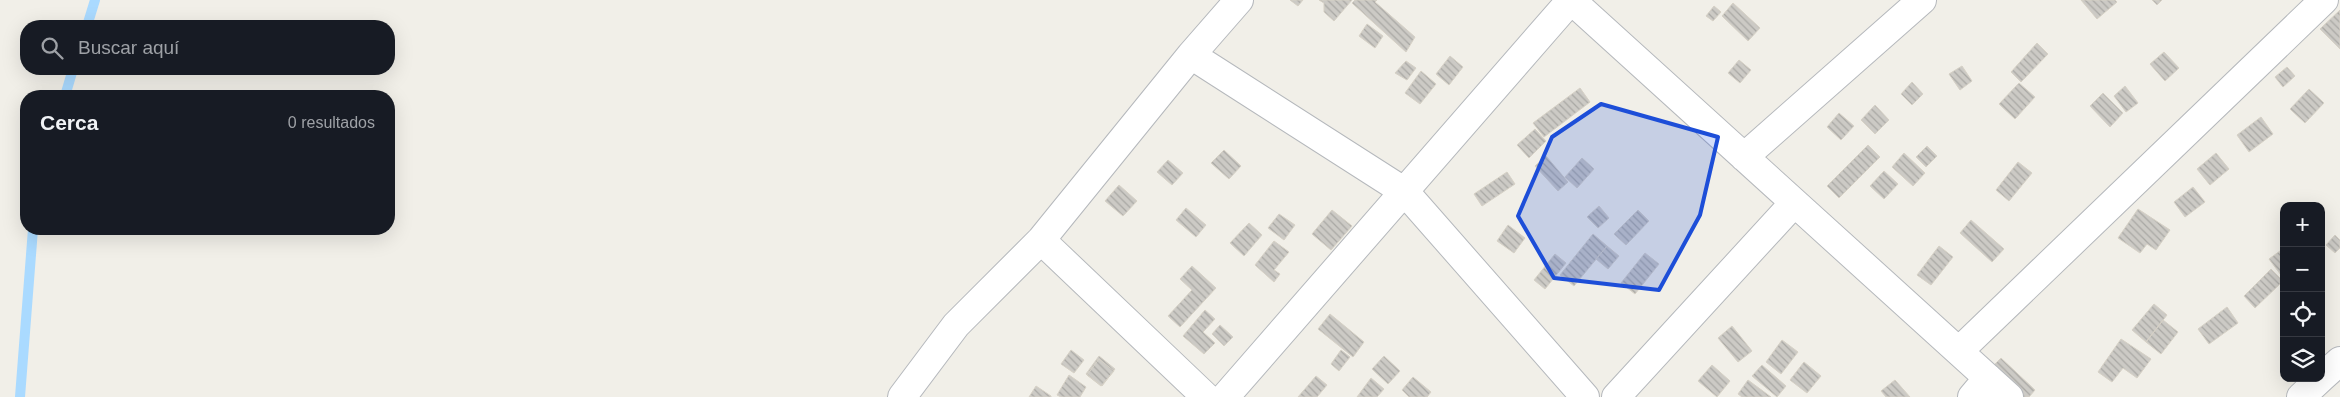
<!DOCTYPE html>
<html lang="es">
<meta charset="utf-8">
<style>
:root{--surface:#171b24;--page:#242831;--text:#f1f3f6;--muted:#9ea1a6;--line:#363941}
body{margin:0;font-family:Arial,sans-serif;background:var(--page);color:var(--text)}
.controls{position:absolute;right:15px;bottom:15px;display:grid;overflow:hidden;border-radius:10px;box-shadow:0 5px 20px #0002}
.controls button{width:45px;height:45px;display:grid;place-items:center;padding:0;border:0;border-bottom:1px solid var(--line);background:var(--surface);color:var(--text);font:25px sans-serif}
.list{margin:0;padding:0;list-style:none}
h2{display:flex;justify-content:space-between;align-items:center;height:65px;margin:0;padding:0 20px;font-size:21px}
h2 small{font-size:16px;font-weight:400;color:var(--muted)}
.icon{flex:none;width:28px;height:28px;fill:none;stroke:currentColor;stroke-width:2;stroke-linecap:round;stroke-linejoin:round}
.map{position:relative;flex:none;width:2340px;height:397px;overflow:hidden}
.search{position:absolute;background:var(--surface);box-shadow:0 5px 20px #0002;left:20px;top:20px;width:375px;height:55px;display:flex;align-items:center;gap:12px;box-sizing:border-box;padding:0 18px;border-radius:20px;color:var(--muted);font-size:19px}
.panel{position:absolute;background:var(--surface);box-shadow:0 5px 20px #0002;left:20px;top:90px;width:375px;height:145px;border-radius:20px}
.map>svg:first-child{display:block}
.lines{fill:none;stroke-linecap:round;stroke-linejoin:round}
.stream{stroke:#aadaff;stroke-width:10}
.building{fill:url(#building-back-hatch);stroke:#d6d1c6}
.minor-casing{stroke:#b5b8bc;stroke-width:30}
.minor{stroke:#fff;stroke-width:28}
.marked{fill:#1d4ed8;fill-opacity:0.2;stroke:#1d4ed8;stroke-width:4;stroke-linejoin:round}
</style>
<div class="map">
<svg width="2340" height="397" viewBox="0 0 2340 397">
<defs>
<pattern id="building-back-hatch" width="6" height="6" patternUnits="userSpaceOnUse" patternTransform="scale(1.25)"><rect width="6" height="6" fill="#cccac5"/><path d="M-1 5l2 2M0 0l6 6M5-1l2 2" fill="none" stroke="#a9a8a4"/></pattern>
</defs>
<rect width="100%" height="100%" fill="#f1efe8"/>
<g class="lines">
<!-- stream -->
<path class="stream" d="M 87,26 L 95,0
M 65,96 L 73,69
M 20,397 L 33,229"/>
</g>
<!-- building -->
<path class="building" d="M 1290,0 L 1303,0 L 1298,6 Z
M 1319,0 L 1352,0 L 1334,21 L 1324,12 L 1324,3 Z
M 1355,0 L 1377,0 L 1375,2 L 1415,37 L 1406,52 L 1352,3 Z
M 2081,0 L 2115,0 L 2117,2 L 2097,19 Z
M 2152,0 L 2162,0 L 2157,5 Z
M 1733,3 L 1760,28 L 1748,41 L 1722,16 Z
M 1714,6 L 1721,12 L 1713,21 L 1706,16 Z
M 2340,10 L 2340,49 L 2320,29 Z
M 1367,24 L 1383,36 L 1375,48 L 1359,36 Z
M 2037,43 L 2048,54 L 2021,82 L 2011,72 Z
M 2164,52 L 2179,68 L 2165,81 L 2150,64 Z
M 1450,56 L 1463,67 L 1449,85 L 1436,74 Z
M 1739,60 L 1751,70 L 1740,83 L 1728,73 Z
M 1406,61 L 1416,68 L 1407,80 L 1395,73 Z
M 1962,66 L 1972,81 L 1960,90 L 1949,74 Z
M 2287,67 L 2295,76 L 2283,87 L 2275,77 Z
M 1421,71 L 1436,84 L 1420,104 L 1405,93 Z
M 1912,82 L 1923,94 L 1912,105 L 1901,94 Z
M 2019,83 L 2035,97 L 2015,119 L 1999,104 Z
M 2125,86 L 2138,103 L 2126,112 L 2114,96 Z
M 1580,88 L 1590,102 L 1544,137 L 1533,123 Z
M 2309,89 L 2324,103 L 2305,123 L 2290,109 Z
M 2103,93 L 2123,113 L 2110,127 L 2090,106 Z
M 1875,105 L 1889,120 L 1875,134 L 1861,120 Z
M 1839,113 L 1854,126 L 1841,140 L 1827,127 Z
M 2261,117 L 2273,134 L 2249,152 L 2237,135 Z
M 1535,129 L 1546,141 L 1529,158 L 1517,145 Z
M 1868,145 L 1880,157 L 1839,198 L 1827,186 Z
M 1927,146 L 1937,156 L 1926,167 L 1916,157 Z
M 1224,150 L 1241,166 L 1229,179 L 1211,163 Z
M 1904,153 L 1925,173 L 1913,186 L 1892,167 Z
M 2216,153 L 2229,169 L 2210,185 L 2197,169 Z
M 1546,156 L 1568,182 L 1558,191 L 1535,166 Z
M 1582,158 L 1594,169 L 1577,188 L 1565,177 Z
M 1168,160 L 1183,173 L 1172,185 L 1157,172 Z
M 2018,162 L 2032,173 L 2009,201 L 1996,190 Z
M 1884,171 L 1898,184 L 1884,199 L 1870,186 Z
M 1507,172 L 1515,184 L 1482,206 L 1474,194 Z
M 1119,185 L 1137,201 L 1123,216 L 1105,201 Z
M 2193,187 L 2205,202 L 2185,217 L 2174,202 Z
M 1599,206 L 1609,218 L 1598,228 L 1587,217 Z
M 1186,208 L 1206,225 L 1196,237 L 1176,220 Z
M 2138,209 L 2170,230 L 2156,250 L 2147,244 L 2140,253 L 2118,238 Z
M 1332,210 L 1352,226 L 1331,250 L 1312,234 Z
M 1638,210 L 1649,221 L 1626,245 L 1614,234 Z
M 1279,214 L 1295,225 L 1284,240 L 1268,228 Z
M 1971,220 L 2004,249 L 1992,262 L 1960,233 Z
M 1249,223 L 1262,235 L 1244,256 L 1230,243 Z
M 1508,225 L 1525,238 L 1514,253 L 1497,241 Z
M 1593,234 L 1607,246 L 1574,286 L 1560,275 Z
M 2335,235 L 2340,240 L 2340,248 L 2335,253 L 2326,245 Z
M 1274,241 L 1289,252 L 1274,270 L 1280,274 L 1274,282 L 1255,265 Z
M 1607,246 L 1619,256 L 1608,269 L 1596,259 Z
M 1939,246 L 1953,257 L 1931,285 L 1917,275 Z
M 2284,248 L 2284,279 L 2269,259 Z
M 1645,253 L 1659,264 L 1635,294 L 1621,283 Z
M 1555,254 L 1566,263 L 1545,289 L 1534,280 Z
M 1192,266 L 1216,288 L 1180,327 L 1168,316 L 1192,290 L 1180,279 Z
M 2271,269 L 2283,281 L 2255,308 L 2244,296 Z
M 2154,304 L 2167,315 L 2146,342 L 2132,330 Z
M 2227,307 L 2238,323 L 2209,344 L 2198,329 Z
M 1205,310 L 1215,319 L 1203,332 L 1215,343 L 1204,354 L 1183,336 Z
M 1330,314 L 1364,342 L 1353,357 L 1318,329 Z
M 2163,320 L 2178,332 L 2161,354 L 2146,342 Z
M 1220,325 L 1233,337 L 1224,346 L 1212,334 Z
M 1732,326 L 1752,351 L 1738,362 L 1718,338 Z
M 2121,339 L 2151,359 L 2137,378 L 2123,368 L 2112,382 L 2098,372 Z
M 1782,340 L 1798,352 L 1781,374 L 1766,362 Z
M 1071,350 L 1084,360 L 1074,373 L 1061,364 Z
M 1341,350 L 1350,357 L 1339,371 L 1331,364 Z
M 1099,356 L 1115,369 L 1102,386 L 1086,374 Z
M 1384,356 L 1400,371 L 1388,384 L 1372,369 Z
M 2001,358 L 2035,390 L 2029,397 L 2017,397 L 1988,371 Z
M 1099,359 L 1114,371 L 1101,386 L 1087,375 Z
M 1804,362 L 1821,376 L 1807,393 L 1790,380 Z
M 1712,365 L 1730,381 L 1717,397 L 1698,381 Z
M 1762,365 L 1786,386 L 1777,397 L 1752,376 Z
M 1069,375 L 1086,387 L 1080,397 L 1061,397 L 1057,395 Z
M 1316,376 L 1327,385 L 1317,397 L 1298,397 Z
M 1413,377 L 1431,392 L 1427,397 L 1409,397 L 1402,390 Z
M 1371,378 L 1384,389 L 1377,397 L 1357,397 Z
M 1748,380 L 1771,397 L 1742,397 L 1738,394 Z
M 1895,380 L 1910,397 L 1886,397 L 1881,391 Z
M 1036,386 L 1051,396 L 1051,397 L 1029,397 Z"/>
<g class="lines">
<defs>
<path id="minor" d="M 1571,0 L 2009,397
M 1191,55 L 1405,192 L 1585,397
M 1744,157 L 1922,0
M 1041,240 L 1206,397
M 1959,351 L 2324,0
M 2321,378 L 2340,361
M 902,397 L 956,325 L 1041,240 L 1191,55 L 1239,0
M 1225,397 L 1571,0
M 1616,397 L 1794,203
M 1972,397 L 1988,378
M 2301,397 L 2321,378"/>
</defs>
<!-- minor casing -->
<use href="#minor" class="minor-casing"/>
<!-- minor -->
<use href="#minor" class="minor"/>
</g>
<!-- marked area -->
<path class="marked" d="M 1601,104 L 1718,137 L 1700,215 L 1659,290 L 1554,278 L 1518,216 L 1552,137 Z"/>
</svg>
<div class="controls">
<button>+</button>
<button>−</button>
<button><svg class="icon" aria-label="locate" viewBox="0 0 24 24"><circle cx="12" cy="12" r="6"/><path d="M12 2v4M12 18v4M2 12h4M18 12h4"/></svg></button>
<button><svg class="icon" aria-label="layers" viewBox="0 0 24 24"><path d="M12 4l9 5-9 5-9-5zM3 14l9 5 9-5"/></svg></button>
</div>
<div class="search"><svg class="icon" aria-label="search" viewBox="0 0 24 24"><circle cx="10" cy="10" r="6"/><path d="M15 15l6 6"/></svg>Buscar aquí</div>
<section class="panel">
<h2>Cerca<small>0 resultados</small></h2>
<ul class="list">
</ul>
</section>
</div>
